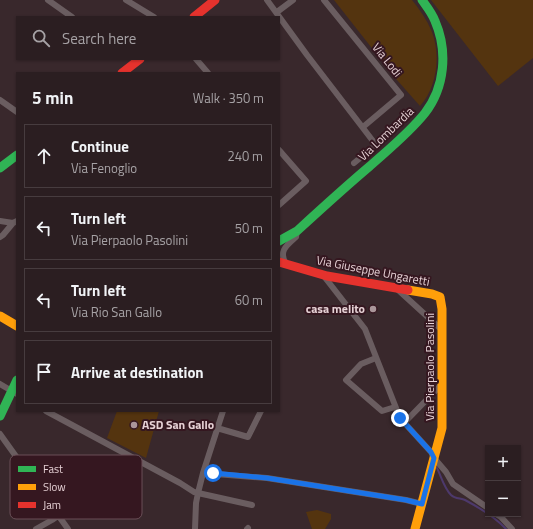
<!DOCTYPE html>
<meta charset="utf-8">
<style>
:root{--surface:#2b1e21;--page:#372b2e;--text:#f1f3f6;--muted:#a6a2a5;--line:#473c3f}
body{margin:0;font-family:"Titillium Web",sans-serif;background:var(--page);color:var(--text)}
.controls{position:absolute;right:12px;bottom:12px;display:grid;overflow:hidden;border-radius:0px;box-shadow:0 1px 3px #0004}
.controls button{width:36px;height:36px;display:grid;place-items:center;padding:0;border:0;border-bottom:1px solid var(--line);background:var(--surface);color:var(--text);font:20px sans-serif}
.stop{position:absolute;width:12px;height:12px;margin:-9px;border:3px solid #1a73e8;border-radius:50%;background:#fff}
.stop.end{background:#1a73e8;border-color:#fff;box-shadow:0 1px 4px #0008}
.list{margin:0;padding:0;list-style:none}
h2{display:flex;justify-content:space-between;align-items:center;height:52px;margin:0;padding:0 16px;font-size:17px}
h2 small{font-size:13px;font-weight:400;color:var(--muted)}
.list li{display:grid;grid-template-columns:26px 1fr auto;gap:12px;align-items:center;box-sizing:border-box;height:64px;margin:0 8px 8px;padding:0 8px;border:1px solid var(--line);border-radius:0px}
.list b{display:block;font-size:15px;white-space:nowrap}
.list p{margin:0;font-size:13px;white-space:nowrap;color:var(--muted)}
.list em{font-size:13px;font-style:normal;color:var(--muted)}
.icon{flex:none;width:22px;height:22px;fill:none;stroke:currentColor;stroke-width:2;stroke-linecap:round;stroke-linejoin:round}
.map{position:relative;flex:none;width:533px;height:529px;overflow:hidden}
.search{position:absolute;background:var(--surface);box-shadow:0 1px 3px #0004;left:16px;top:16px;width:264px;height:44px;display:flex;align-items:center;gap:10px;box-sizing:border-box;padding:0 14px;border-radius:0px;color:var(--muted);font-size:15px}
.panel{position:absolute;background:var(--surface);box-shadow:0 1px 3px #0004;left:16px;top:72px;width:264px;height:340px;border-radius:0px}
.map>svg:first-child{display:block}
.green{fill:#54340f}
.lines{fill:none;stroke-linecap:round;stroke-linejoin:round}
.stream{stroke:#4d396c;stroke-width:2}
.street{stroke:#6a5d60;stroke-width:6}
.fast{stroke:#30b455;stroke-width:9}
.slow{stroke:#ff9f0a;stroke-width:9}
.jam{stroke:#e5322d;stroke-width:9}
.route{stroke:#1a73e8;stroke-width:5}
.poi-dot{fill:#aa969a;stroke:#351720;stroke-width:1.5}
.labels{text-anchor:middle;stroke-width:4;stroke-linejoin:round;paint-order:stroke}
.street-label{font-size:12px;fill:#e7d2d6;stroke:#351720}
.poi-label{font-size:12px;font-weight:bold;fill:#e7d2d6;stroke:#351720;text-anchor:end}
.key{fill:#351720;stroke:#6a4f57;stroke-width:1}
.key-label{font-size:11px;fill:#e7d2d6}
</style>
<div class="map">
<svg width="533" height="529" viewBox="0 0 533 529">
<rect width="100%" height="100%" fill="#39282c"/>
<!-- green -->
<path class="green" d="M 334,0 L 412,0 C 420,10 427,20 432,32 C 441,56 437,87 420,106 L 397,80 Z
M 431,0 L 533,0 L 533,58 L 498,86 Z
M 117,411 L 159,411 L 146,458 L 107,438 Z
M 317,510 L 331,514 L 331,519 L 325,529 L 312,529 L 306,512 Z"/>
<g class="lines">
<!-- stream -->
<path class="stream" d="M 437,468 C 441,476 444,488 451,495 C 455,499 461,498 465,500 C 480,508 495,517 506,529"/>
<!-- street -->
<path class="street" d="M 48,0 L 72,17
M 126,0 L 154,17
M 267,0 L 307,55 L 376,145 L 354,163
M 324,0 L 401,95 L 363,127
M 277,12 L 293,0
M 196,59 L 208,73
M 0,100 L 17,112
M 279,150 L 306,181 L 279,205
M 0,221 L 13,223 L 17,221
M 0,237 L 3,235 L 13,223
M 286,264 C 278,251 287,245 296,237 L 297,231
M 323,275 L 365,329 L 400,418 L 431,452 L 434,458 L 446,472 L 453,484 L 488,508
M 396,288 L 442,330
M 376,358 L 361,364 L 346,380 L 382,411 L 395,407
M 0,384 L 17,394
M 46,411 L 180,483 L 194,492 L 198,493 L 252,505
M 404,423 L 442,384
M 217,428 L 248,437 L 261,411
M 0,434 L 68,529
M 203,473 L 267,478 L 406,500 L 422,504
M 496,514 L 501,517 L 512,529
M 36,529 L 52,520 L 136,460
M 195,529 L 196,503 L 198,493 L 203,473 L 223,411
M 247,529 L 248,528"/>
<!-- fast -->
<path class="fast" d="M 0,168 L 17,155
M 279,241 L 297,231 C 321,209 345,187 370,166 C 389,149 409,133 425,113 C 445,87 448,51 435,21 C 432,13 427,7 422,0
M 0,416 L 17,380"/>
<!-- slow -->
<path class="slow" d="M 408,290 L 432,294 L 440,297 L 442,309 L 442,428 L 415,529
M 0,316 L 17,326"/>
<!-- jam -->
<path class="jam" d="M 194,17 L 215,0
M 122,73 L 140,59
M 279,262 L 327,276 L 408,290"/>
</g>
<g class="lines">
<!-- route -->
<path class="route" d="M 213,473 L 267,478 L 406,500 L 422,504 L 434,458 L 431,452 L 400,418"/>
</g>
<!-- markers -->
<g class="poi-dot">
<circle cx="373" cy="309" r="4"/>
<circle cx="134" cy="425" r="4"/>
</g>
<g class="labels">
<!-- street labels -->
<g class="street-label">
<text transform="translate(387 60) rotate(51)" y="4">Via Lodi</text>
<text transform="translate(386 134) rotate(-44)" y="4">Via Lombardia</text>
<text transform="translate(373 271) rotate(11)" y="4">Via Giuseppe Ungaretti</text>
<text transform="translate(430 367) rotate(-90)" y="4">Via Pierpaolo Pasolini</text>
</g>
<!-- poi labels -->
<g class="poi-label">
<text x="365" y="313">casa melito</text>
<text x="142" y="429" text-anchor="start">ASD San Gallo</text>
</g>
</g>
<!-- legend -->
<rect x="10" y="455" width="132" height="64" rx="6" class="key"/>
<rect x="18" y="466" width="18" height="6" fill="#30b455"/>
<rect x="18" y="484" width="18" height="6" fill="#ff9f0a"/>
<rect x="18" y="502" width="18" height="6" fill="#e5322d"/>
<g class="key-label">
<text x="43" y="473">Fast</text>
<text x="43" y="491">Slow</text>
<text x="43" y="509">Jam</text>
</g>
</svg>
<div class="controls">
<button>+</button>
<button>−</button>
</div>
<div class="stop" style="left:213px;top:473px"></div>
<div class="stop end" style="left:400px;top:418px"></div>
<div class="search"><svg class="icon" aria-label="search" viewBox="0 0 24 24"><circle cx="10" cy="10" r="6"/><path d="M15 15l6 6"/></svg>Search here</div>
<section class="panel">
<h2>5 min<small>Walk · 350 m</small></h2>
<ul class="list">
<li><svg class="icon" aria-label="ahead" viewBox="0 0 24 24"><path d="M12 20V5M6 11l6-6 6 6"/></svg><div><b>Continue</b><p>Via Fenoglio</p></div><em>240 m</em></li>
<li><svg class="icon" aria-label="left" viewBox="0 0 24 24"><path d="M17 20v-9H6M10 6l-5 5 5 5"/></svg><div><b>Turn left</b><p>Via Pierpaolo Pasolini</p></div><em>50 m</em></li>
<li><svg class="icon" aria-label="left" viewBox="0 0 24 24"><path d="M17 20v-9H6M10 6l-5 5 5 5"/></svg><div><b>Turn left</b><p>Via Rio San Gallo</p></div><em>60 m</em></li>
<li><svg class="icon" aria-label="arrive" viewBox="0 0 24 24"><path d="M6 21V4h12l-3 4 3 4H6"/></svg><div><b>Arrive at destination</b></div></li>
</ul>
</section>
</div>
